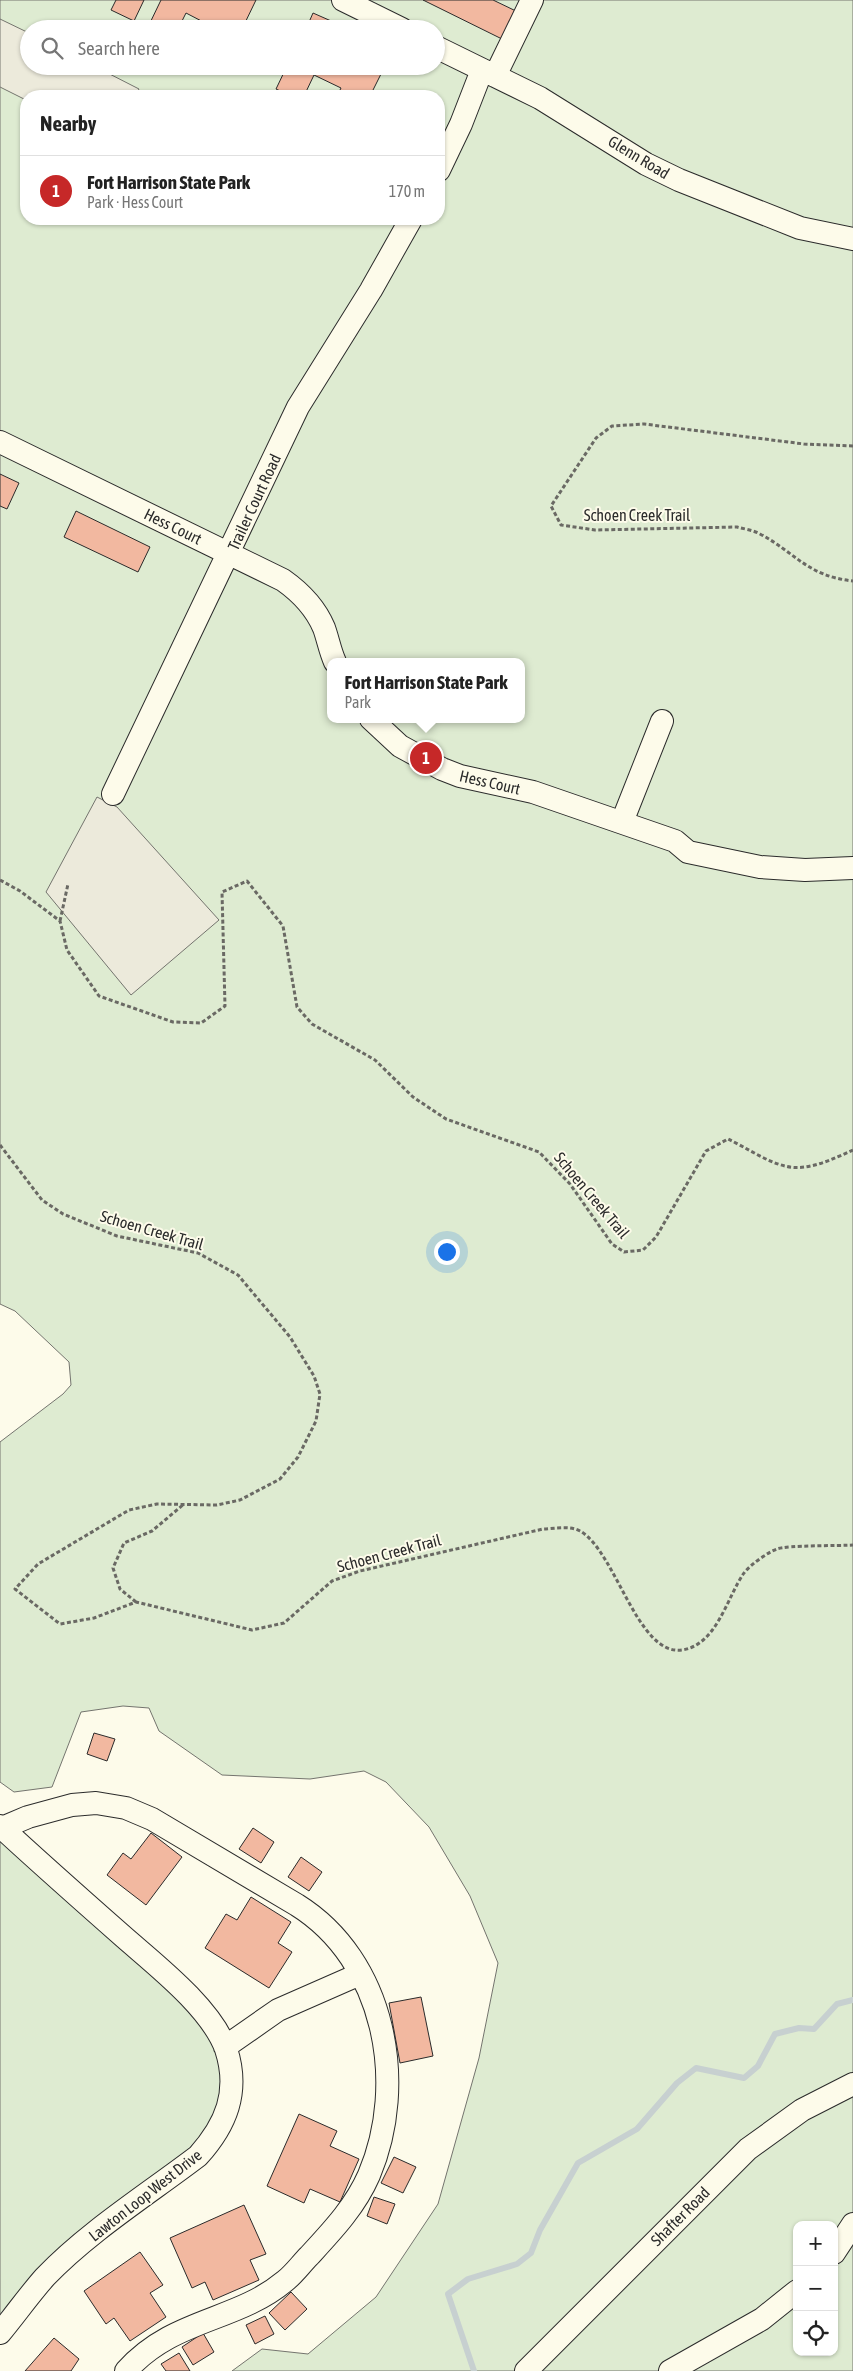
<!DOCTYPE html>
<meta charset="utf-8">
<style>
:root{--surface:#fff;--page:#f6f6f6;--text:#222;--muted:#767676;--line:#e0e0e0;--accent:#c62828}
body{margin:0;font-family:"Asap Condensed",sans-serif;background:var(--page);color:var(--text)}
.controls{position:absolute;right:15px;bottom:15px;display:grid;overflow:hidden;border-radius:10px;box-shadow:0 1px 4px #0004}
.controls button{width:45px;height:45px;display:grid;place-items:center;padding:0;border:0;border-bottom:1px solid var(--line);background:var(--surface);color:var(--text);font:25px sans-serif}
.you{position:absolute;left:446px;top:1251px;width:18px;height:18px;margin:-12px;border:4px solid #fff;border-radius:50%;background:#1a73e8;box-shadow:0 0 0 8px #1a73e833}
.badge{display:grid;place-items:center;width:32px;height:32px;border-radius:50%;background:var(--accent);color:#fff;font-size:16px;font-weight:700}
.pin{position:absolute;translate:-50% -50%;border:2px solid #fff;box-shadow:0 1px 5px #0006}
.popup{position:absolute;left:327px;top:658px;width:198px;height:65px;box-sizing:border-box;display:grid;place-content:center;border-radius:10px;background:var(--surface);filter:drop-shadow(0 1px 4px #0005);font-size:16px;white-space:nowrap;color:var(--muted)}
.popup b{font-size:19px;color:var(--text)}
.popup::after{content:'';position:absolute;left:50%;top:100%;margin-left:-10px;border:10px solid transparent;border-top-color:var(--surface)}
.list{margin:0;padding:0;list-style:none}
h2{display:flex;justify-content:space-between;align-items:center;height:65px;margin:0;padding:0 20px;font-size:21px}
h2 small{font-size:16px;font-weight:400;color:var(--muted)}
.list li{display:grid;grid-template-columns:32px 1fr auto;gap:15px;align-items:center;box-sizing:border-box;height:70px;padding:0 20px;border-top:1px solid var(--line)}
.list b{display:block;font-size:19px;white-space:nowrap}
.list p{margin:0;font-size:16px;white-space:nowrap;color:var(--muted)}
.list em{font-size:16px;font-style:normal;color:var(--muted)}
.icon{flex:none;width:28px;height:28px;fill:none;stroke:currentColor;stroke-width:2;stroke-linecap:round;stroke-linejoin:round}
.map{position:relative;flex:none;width:853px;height:2371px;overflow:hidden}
.search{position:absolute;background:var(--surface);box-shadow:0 1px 4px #0004;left:20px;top:20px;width:425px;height:55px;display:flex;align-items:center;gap:12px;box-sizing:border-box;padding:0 18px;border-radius:28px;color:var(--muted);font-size:19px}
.panel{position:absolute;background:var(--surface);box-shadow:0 1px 4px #0004;left:20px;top:90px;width:425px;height:135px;border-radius:20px}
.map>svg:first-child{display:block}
.green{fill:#deebd1;stroke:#74746e;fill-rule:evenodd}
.parking{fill:#eceadb;stroke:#74746e}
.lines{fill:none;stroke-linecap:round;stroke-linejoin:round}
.stream{stroke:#c7d0d0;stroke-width:6}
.building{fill:#f2b8a0;stroke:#2b2b2b}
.minor-casing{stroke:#2b2b2b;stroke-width:24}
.path{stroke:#6a6964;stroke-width:3;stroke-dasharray:4 2.5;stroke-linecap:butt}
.minor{stroke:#fdfbea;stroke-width:22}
.labels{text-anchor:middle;stroke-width:4;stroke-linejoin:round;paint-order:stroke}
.street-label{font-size:16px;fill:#2b2b2b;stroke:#fdfbea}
</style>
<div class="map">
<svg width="853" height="2371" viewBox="0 0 853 2371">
<rect width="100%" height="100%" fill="#fdfbea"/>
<!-- green -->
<path class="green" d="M 0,0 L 853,0 L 853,2371 L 232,2371 L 262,2349 L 308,2354 L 376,2297 L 438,2204 L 479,2058 L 498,1963 L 470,1896 L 429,1827 L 386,1782 L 364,1771 L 310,1779 L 222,1775 L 159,1731 L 149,1708 L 123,1706 L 81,1712 L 52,1787 L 14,1792 L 0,1782 L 0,1442 L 63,1394 L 71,1385 L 69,1362 L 15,1311 L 0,1304 ZM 29,29 L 436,29 L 436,66 L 29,66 ZM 26,96 L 439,96 L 439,219 L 26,219 ZM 331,662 L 521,662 L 521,719 L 331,719 ZM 797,2225 L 834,2225 L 834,2352 L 797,2352 Z
M 0,1826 L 216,2031 L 227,2115 L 117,2217 L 0,2333 Z"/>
<!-- parking -->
<path class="parking" d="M 0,19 L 29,33 L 29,66 L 94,66 L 139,89 L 135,96 L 26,96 L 26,100 L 0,87 Z
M 97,797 L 117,807 L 219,920 L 131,995 L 46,892 Z"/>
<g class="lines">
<!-- stream -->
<path class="stream" d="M 474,2371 L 448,2294 L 468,2279 L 517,2264 L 531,2253 L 540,2230 L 578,2163 L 637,2129 L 677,2083 L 696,2068 L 744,2078 L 758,2066 L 775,2034 L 799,2028 L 814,2029 L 837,2004 L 853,2000"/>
</g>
<!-- building -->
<path class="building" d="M 116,0 L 144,0 L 134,21 L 111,10 Z
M 161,0 L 256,0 L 242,29 L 212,29 L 213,27 L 186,13 L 178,29 L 152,29 L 148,27 Z
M 423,0 L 493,0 L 518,12 L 504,40 Z
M 313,13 L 338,24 L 335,29 L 306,29 Z
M 287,66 L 385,66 L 370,96 L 337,96 L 341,88 L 314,75 L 304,96 L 291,96 L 276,89 Z
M 0,474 L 19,483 L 7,509 L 0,506 Z
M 76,511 L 150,547 L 138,572 L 64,537 Z
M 94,1733 L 115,1739 L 107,1761 L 87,1754 Z
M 253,1828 L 274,1842 L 261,1863 L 239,1849 Z
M 151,1833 L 182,1857 L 146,1905 L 107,1875 L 123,1853 L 131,1859 Z
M 301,1857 L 322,1872 L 309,1891 L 288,1877 Z
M 251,1897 L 291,1922 L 278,1943 L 292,1952 L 269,1988 L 205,1948 L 226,1914 L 237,1920 Z
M 421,1997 L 433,2056 L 400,2063 L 389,2003 Z
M 299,2114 L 337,2131 L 330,2146 L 359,2159 L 340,2202 L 310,2189 L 304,2203 L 267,2186 Z
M 394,2157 L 416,2167 L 403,2193 L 381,2183 Z
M 374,2197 L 395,2204 L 387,2224 L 367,2216 Z
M 244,2205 L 266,2254 L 250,2260 L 259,2280 L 213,2300 L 205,2282 L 192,2288 L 170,2238 Z
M 140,2252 L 163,2285 L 150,2293 L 166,2317 L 130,2341 L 114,2318 L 106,2324 L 84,2291 Z
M 291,2292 L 307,2309 L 285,2330 L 269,2313 Z
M 265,2316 L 274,2334 L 255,2344 L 246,2325 Z
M 203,2333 L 214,2352 L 193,2365 L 182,2347 Z
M 54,2338 L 79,2359 L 71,2371 L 25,2371 Z
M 179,2353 L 190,2371 L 166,2371 L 161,2364 Z"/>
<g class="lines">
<defs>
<path id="minor" d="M 343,0 L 402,29
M 436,47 L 540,98 L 646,164 L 679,180 L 800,228 L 853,239
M 495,76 L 532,0
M 439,170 L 461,124 L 482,70
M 0,442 L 283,580 C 300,592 316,609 324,628 C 328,639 330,651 335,662
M 371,719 L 400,746 L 442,769 L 460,776 L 533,792 L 675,841 L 688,852 L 760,867 L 805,870 L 853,868
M 113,794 L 298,407 L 371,290 L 411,219
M 622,822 L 662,721
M 0,1826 C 41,1864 83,1901 125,1938 C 157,1966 211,2008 226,2049 C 240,2092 226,2125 198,2156 C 148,2194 88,2232 45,2277 C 29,2295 15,2315 0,2333
M 2,1828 L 28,1817 L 72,1805 L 96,1803 L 126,1808 L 152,1819 L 297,1905 C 385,1960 408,2083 369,2175 C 355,2207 332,2231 309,2256 C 301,2264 294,2274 285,2281 C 236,2322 173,2318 126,2371
M 225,2047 L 278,2010 L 360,1974
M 834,2253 L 853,2224
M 526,2371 L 748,2149 L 802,2110 L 853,2084
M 670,2371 L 762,2319 L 797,2291"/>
</defs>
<!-- minor casing -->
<use href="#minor" class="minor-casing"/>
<!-- path -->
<path class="path" d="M 853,446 L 804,444 L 644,424 L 612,426 L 596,438 L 551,506 L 561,525 L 595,530 L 737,527 C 744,529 753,530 760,534 C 796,553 807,576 853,581
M 0,880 L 20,891 L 60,921 L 67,950 L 99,996 L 173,1022 L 201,1023 L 225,1006 L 222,892 L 247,881 L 283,926 L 297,1007 L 312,1024 L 375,1060 L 413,1097 L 446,1119 L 539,1152 L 570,1184 L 612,1244 L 624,1252 L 643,1250 L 656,1237 L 706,1151 L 728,1139 C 745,1147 767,1162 785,1166 C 807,1172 833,1159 853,1150
M 60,921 L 68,884
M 0,1145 L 42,1200 L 63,1214 L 117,1236 L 198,1253 L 238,1275 L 290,1337 L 314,1376 L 320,1394 L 316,1421 L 298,1457 L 280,1479 L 240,1500 L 217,1505 L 157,1504 L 129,1510 L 38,1564 L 15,1589 L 60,1624 L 94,1618 L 136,1602 L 252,1630 L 284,1623 L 332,1581 L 360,1571 L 543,1529 C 554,1529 569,1525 580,1531 C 616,1551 637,1656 682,1650 C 717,1645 727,1597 744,1573 C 750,1565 768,1552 777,1549 C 788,1545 839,1546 853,1545
M 136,1602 L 120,1589 L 113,1568 L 124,1543 L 152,1531 L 184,1504"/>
<!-- minor -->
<use href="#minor" class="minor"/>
</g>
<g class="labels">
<!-- street labels -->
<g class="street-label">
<text transform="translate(639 157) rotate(31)" y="6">Glenn Road</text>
<text transform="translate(254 502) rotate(-65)" y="6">Trailer Court Road</text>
<text x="637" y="521">Schoen Creek Trail</text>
<text transform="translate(173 526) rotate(26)" y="6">Hess Court</text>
<text transform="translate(490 782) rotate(13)" y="6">Hess Court</text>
<text transform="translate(592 1195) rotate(50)" y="6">Schoen Creek Trail</text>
<text transform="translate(152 1230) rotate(16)" y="6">Schoen Creek Trail</text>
<text transform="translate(389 1553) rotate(-15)" y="6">Schoen Creek Trail</text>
<text transform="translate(145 2195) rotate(-38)" y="6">Lawton Loop West Drive</text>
<text transform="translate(680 2216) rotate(-45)" y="6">Shafter Road</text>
</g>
</g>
</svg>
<div class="controls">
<button>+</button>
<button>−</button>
<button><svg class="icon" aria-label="locate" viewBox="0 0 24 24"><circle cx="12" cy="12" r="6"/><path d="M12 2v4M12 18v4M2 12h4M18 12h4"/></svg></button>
</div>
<div class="you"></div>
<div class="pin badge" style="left:426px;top:758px">1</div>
<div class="popup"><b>Fort Harrison State Park</b>Park</div>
<div class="search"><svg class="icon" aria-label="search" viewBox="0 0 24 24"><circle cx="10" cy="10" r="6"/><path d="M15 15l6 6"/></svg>Search here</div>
<section class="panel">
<h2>Nearby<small></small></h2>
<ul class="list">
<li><span class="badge">1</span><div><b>Fort Harrison State Park</b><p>Park · Hess Court</p></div><em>170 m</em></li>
</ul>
</section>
</div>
